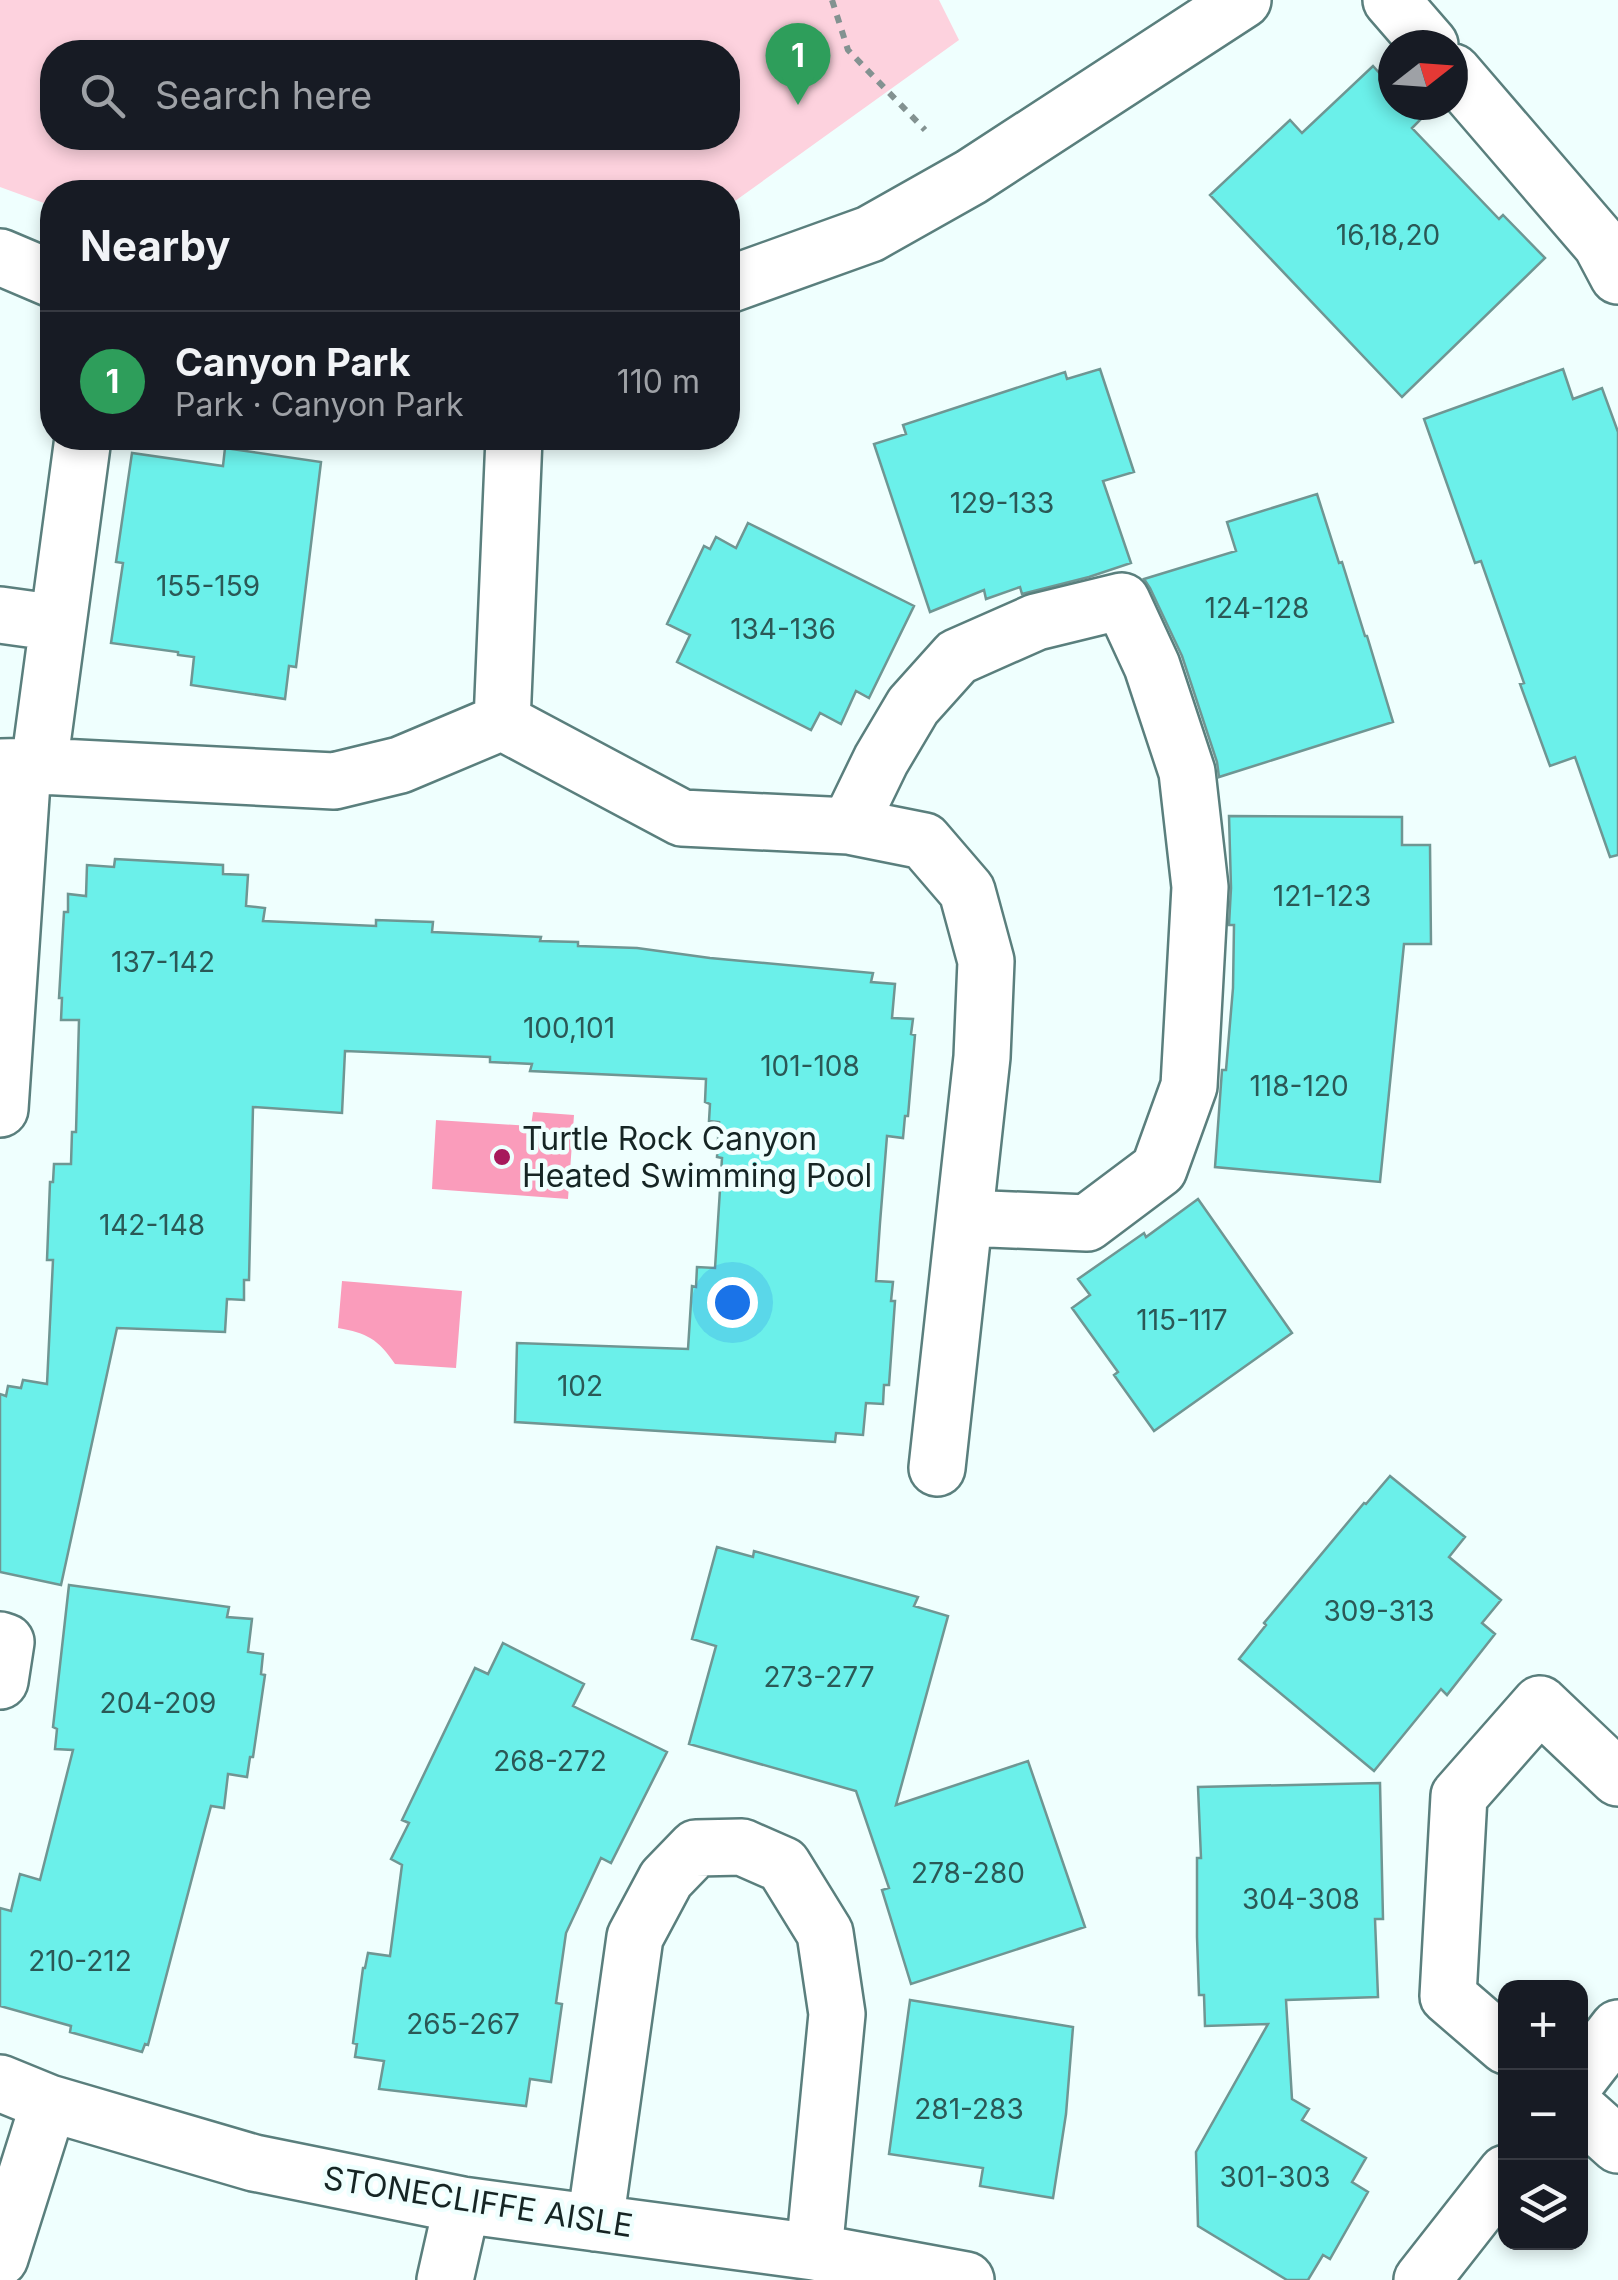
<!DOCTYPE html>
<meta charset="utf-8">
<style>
:root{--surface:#171b24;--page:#242831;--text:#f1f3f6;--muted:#9ea1a6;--line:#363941;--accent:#d091b0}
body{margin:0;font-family:Inter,sans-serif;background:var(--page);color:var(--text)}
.controls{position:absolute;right:30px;bottom:30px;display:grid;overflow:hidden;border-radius:20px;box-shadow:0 5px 15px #0003}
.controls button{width:90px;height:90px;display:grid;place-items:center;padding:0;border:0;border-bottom:2px solid var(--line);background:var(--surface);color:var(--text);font:50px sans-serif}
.compass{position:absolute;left:1378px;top:30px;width:90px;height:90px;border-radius:50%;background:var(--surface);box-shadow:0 5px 15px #0003;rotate:73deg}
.you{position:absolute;left:732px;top:1302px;width:35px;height:35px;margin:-25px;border:8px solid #fff;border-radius:50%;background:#1a73e8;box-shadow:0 0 0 15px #1a73e833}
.badge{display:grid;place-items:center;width:65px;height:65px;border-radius:50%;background:var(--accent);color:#fff;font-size:32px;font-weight:700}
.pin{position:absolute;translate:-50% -82px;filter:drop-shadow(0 2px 5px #0008)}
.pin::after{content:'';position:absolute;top:52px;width:35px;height:30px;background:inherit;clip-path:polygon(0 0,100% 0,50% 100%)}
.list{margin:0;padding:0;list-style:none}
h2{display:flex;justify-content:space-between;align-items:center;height:130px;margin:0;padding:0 40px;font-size:42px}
h2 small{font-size:32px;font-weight:400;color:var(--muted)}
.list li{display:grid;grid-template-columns:65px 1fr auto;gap:30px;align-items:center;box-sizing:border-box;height:140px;padding:0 40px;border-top:2px solid var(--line)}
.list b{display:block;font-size:38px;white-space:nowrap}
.list p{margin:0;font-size:32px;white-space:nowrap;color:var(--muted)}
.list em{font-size:32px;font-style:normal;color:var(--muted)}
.icon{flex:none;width:55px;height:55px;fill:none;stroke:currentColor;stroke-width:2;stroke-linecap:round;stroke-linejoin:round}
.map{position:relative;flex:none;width:1618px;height:2280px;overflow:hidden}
.search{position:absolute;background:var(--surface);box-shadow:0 5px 15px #0003;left:40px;top:40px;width:700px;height:110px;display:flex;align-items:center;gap:25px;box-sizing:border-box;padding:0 35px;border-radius:40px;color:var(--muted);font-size:38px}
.panel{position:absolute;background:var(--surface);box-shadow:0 5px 15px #0003;left:40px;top:180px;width:700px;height:270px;border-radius:40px}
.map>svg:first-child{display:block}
.green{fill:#fdd2de;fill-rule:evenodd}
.water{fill:#fa9cbb}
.building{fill:#6bf0ea;stroke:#6f9693;stroke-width:2.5}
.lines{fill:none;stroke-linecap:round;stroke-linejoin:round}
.minor-casing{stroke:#5a7f7d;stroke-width:60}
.path{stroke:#839291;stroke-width:6;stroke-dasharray:8 8;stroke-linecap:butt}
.minor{stroke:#fff;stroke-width:55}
.poi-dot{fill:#a7195b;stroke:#effffe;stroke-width:4}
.labels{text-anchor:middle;stroke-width:9;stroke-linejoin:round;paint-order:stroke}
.number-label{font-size:28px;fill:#2b5856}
.poi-label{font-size:32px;fill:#162524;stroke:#effffe;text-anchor:start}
.street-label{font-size:32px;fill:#162524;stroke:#effffe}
</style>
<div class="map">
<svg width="1618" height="2280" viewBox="0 0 1618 2280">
<rect width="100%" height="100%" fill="#effffe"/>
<!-- green -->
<path class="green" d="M 0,0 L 939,0 L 959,40 L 728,206 L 728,192 L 52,192 L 52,206 L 0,187 ZM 728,52 L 728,138 L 52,138 L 52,52 Z"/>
<!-- water -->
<path class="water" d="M 533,1112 L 574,1115 L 568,1199 L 432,1189 L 436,1120 L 531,1126 Z
M 342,1281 L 462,1291 L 456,1368 L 395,1364 C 378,1339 367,1333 338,1328 Z"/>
<!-- building -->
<path class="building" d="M 1373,66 L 1393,88 L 1393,105 L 1409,105 L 1422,118 L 1412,128 L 1499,219 L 1503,215 L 1545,258 L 1402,397 L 1210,195 L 1290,120 L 1302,133 Z
M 1100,369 L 1134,472 L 1103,481 L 1131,563 L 1089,577 L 1022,594 L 1020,587 L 986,599 L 984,590 L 930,612 L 874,444 L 906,434 L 903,425 L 1065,372 L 1067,379 Z
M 1563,369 L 1573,399 L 1602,388 L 1618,432 L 1618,855 L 1610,857 L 1575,757 L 1550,766 L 1520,684 L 1524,683 L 1481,561 L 1475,563 L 1424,419 Z
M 225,448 L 321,462 L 296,667 L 289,666 L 285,699 L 191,685 L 194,657 L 178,655 L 178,652 L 111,643 L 123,563 L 116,562 L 132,453 L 223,466 Z
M 1317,494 L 1339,563 L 1342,562 L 1365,636 L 1367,636 L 1393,722 L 1219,777 L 1217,762 L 1182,656 L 1150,588 L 1144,579 L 1236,551 L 1227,522 Z
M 748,523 L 914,606 L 869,698 L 856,691 L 841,724 L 820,713 L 811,730 L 677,662 L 690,635 L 667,624 L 704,546 L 710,549 L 716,537 L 736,548 Z
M 1229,816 L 1402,817 L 1402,845 L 1430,845 L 1431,944 L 1404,944 L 1380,1182 L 1215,1167 L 1222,1070 L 1226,1070 L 1233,988 L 1234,925 L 1229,925 L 1231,888 Z
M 115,859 L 223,865 L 223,874 L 248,875 L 246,906 L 265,908 L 263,921 L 376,926 L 376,920 L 433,922 L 432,932 L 541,937 L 540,941 L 578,942 L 578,946 L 637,948 L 710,958 L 873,973 L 871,982 L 895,984 L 892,1018 L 913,1019 L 911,1034 L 915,1035 L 908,1116 L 905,1116 L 903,1138 L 887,1136 L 880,1223 L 876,1281 L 893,1282 L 891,1301 L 895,1301 L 889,1385 L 884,1385 L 883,1404 L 866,1403 L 863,1435 L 836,1433 L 835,1442 L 515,1422 L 517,1343 L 688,1349 L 692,1286 L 696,1287 L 697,1267 L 715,1268 L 722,1158 L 717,1157 L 719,1122 L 709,1121 L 710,1104 L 705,1102 L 706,1079 L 530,1071 L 532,1064 L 490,1062 L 490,1057 L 345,1051 L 342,1113 L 253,1107 L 249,1280 L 244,1280 L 244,1300 L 227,1299 L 225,1332 L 117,1328 L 61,1585 L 0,1572 L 0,1394 L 6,1396 L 8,1386 L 21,1388 L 23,1380 L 47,1384 L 53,1260 L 47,1260 L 50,1182 L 53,1182 L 54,1164 L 71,1164 L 72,1132 L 76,1132 L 79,1020 L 61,1020 L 62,998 L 59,998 L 64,912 L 68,912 L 68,894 L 86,896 L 87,865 L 114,867 Z
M 1198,1199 L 1292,1333 L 1154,1431 L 1114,1375 L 1118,1372 L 1072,1308 L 1090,1295 L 1078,1279 L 1144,1233 L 1146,1237 Z
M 1390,1476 L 1465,1537 L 1449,1557 L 1501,1600 L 1482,1623 L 1495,1634 L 1447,1695 L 1441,1689 L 1374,1771 L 1239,1659 L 1266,1625 L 1264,1623 L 1364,1503 L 1366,1504 Z
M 717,1547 L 753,1557 L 754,1551 L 918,1597 L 914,1606 L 948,1616 L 896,1805 L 1028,1761 L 1085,1927 L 911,1984 L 882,1890 L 889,1888 L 856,1791 L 689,1744 L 716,1646 L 692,1639 Z
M 69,1585 L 229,1607 L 227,1617 L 252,1619 L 248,1652 L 263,1654 L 261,1674 L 265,1675 L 253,1757 L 250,1757 L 247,1777 L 228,1774 L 224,1808 L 211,1806 L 148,2045 L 145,2044 L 142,2052 L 70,2032 L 71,2026 L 0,2006 L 0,1908 L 11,1911 L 20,1874 L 40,1880 L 73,1750 L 55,1749 L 57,1729 L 53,1727 Z
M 503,1643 L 584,1684 L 573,1706 L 667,1752 L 611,1863 L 601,1858 L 566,1933 L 556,2003 L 562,2004 L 551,2082 L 530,2079 L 526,2106 L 379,2089 L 384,2061 L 355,2057 L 357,2044 L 353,2043 L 363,1968 L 365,1968 L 368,1953 L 390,1956 L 402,1865 L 391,1859 L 409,1823 L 402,1820 L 475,1668 L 488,1674 Z
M 1380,1783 L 1383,1919 L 1375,1919 L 1378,1997 L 1286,2000 L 1292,2099 L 1309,2109 L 1302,2120 L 1366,2158 L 1352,2182 L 1368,2192 L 1330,2259 L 1323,2255 L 1308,2280 L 1287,2280 L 1198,2226 L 1196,2152 L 1268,2024 L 1205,2026 L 1204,1995 L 1199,1995 L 1197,1937 L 1197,1858 L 1201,1858 L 1198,1787 Z
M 910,2000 L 1073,2027 L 1066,2114 L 1053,2198 L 980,2186 L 983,2168 L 889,2154 Z"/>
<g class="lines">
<defs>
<path id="minor" d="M 1391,0 L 1430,45
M 1453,72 L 1601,244 L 1618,276
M 0,257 L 52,279
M 728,285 L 870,234 L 971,177 L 1243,0
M 0,615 L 58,623
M 502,722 L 682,818 L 849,826 L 924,841 L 967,891 L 986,961 L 982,1057 L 937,1468
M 502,722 L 514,438
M 39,766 L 83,438
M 0,767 L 39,766 L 334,781 L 400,765 L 502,722
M 849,826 L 881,760 L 913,706 L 957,657 L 1036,622 L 1122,601 L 1152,666 L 1187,772 L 1200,887 L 1189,1086 L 1159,1169 L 1087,1223 L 965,1218
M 0,1109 L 23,767
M 0,1640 L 6,1642 L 0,1681
M 1506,2046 L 1448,1996 L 1459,1796 L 1540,1704 L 1618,1778
M 1580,2077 L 1618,2028
M 0,2083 L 49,2103 L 254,2163 L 462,2205 L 814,2252 L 966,2280
M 1580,2111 L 1618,2145
M 595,2223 L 635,1937 L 666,1879 L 696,1848 L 742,1847 L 783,1865 L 825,1933 L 837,2014 L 814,2252
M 0,2258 L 49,2103
M 445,2280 L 462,2205
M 1422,2280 L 1506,2173"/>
</defs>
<!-- minor casing -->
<use href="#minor" class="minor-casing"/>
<!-- path -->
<path class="path" d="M 832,0 L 848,50 L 925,130"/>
<!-- minor -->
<use href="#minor" class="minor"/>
</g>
<!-- markers -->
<circle class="poi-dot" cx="502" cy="1157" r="10"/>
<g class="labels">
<!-- number labels -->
<g class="number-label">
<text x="1388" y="245">16,18,20</text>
<text x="1002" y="513">129-133</text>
<text x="208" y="596">155-159</text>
<text x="1257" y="618">124-128</text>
<text x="783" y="639">134-136</text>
<text x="1322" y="906">121-123</text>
<text x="163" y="972">137-142</text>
<text x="569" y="1038">100,101</text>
<text x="810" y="1076">101-108</text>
<text x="1299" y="1096">118-120</text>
<text x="152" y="1235">142-148</text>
<text x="1182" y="1330">115-117</text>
<text x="580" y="1396">102</text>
<text x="1379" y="1621">309-313</text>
<text x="819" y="1687">273-277</text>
<text x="158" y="1713">204-209</text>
<text x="550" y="1771">268-272</text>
<text x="968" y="1883">278-280</text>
<text x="1301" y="1909">304-308</text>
<text x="80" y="1971">210-212</text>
<text x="463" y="2034">265-267</text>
<text x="969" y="2119">281-283</text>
<text x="1275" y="2187">301-303</text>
</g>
<!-- poi labels -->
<g class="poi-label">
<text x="522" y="1150">Turtle Rock Canyon<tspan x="522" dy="37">Heated Swimming Pool</tspan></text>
</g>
<!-- street labels -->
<g class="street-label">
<text transform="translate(478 2202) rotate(9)" y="11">STONECLIFFE AISLE</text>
</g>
</g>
</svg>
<div class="controls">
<button>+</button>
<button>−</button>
<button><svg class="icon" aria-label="layers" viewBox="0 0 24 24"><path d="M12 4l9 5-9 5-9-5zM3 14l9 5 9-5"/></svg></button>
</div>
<svg class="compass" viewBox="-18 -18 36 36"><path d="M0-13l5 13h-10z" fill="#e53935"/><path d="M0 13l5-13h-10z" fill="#9ea1a6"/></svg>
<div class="you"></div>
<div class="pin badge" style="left:798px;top:105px;background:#2e9e5b">1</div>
<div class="search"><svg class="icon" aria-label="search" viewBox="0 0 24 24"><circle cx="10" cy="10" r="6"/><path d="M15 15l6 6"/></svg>Search here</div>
<section class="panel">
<h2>Nearby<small></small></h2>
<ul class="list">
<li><span class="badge" style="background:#2e9e5b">1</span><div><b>Canyon Park</b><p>Park · Canyon Park</p></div><em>110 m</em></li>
</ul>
</section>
</div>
